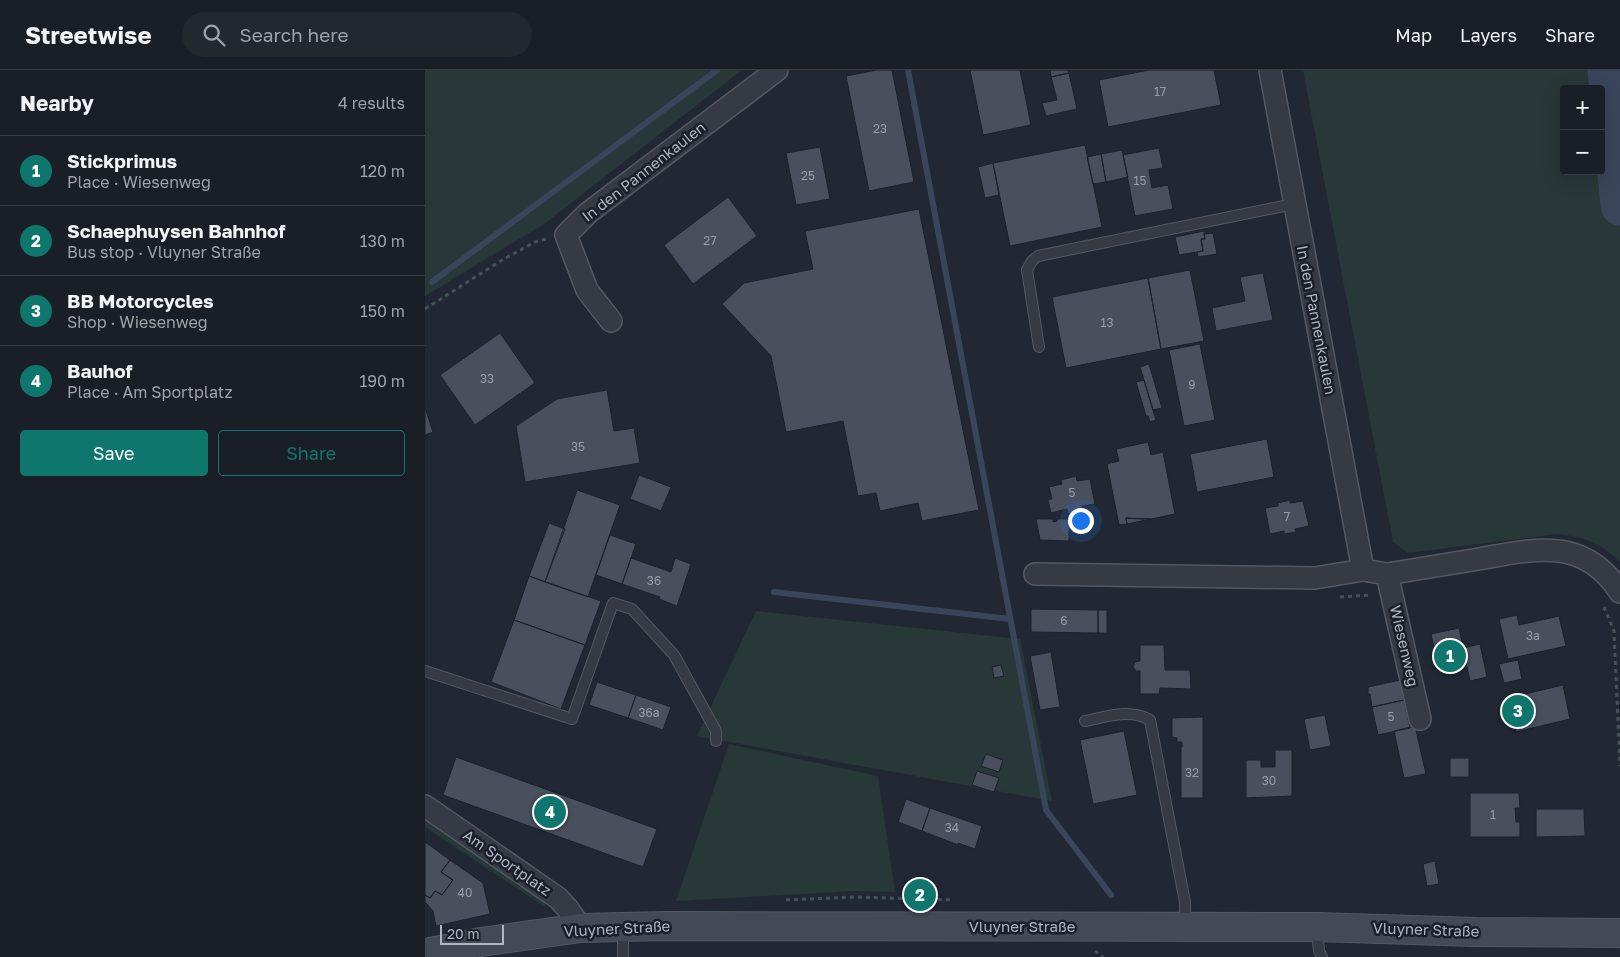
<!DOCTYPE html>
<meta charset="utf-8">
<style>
:root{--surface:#1a1e26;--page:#23272e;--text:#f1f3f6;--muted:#9fa2a7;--line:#383c43;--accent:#0f766e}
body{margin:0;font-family:"Golos Text",sans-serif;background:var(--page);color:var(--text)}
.controls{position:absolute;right:15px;top:15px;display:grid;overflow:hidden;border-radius:5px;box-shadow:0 5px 20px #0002}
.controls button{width:45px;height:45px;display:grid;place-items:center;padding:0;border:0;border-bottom:1px solid var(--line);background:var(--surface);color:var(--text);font:25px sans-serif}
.scale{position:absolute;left:15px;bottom:12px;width:64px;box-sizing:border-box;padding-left:5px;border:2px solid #afb5c1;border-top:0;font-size:14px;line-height:18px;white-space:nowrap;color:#afb5c1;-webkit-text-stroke:4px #1b1f29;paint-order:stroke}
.you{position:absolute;left:655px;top:450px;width:18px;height:18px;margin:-12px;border:4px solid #fff;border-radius:50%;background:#1a73e8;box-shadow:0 0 0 8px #1a73e833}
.badge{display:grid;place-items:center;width:32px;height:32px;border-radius:50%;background:var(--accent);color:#fff;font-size:16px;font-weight:700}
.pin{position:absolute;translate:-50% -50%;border:2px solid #fff;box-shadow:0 1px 5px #0006}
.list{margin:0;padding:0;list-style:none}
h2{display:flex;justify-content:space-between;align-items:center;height:65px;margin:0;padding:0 20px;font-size:21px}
h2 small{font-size:16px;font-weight:400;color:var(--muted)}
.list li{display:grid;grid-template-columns:32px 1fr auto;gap:15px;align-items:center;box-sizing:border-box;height:70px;padding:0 20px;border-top:1px solid var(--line)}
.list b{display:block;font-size:19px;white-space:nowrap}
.list p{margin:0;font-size:16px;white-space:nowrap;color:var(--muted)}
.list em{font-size:16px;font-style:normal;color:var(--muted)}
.actions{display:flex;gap:10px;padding:15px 20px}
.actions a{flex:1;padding:11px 0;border:1px solid var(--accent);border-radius:5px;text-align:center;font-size:18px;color:var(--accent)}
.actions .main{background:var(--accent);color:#fff}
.icon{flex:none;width:28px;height:28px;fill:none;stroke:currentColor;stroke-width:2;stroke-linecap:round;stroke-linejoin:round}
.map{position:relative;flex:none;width:1195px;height:887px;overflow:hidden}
header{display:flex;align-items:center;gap:30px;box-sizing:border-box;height:70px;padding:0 25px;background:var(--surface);border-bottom:1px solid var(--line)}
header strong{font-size:24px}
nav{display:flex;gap:28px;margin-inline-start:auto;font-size:18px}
.search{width:350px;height:45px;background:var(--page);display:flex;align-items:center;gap:12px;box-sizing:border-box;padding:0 18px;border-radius:28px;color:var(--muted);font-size:19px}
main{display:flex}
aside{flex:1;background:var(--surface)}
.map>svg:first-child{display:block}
.green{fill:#283738;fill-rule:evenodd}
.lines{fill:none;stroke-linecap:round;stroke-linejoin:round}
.stream{stroke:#39455b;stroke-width:6}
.river{stroke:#39455b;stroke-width:39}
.building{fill:#494f5d;stroke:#1d212b}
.lane-casing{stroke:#535862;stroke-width:12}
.street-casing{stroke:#535862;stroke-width:24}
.secondary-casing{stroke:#535862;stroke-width:30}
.path{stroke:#455356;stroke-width:3;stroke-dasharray:4 4;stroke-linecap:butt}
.lane{stroke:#353a44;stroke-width:10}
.street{stroke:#353a44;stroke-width:21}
.secondary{stroke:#444956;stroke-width:28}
.labels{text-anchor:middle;stroke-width:5;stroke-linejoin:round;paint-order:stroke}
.number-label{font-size:12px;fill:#969ca8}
.street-label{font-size:15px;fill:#afb5c1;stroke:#1b1f29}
</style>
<header>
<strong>Streetwise</strong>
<div class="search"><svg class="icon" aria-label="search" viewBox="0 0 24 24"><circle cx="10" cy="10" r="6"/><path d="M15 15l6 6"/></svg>Search here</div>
<nav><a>Map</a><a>Layers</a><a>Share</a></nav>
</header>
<main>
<aside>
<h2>Nearby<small>4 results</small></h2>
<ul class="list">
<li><span class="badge">1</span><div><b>Stickprimus</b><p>Place · Wiesenweg</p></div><em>120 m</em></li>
<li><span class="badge">2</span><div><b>Schaephuysen Bahnhof</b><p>Bus stop · Vluyner Straße</p></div><em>130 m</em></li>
<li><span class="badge">3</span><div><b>BB Motorcycles</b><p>Shop · Wiesenweg</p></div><em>150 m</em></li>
<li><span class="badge">4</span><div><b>Bauhof</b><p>Place · Am Sportplatz</p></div><em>190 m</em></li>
</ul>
<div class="actions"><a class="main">Save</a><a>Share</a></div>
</aside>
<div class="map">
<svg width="1195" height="887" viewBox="0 0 1195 887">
<rect width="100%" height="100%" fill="#222833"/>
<!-- green -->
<path class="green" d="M 0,0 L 317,0 L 119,154 L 0,226 Z
M 878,0 L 1193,0 L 1195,20 L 1195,492 C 1175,472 1160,467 1132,464 L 983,483 L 968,472 ZM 1139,19 L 1176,19 L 1176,101 L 1139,101 Z
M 331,541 L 595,569 L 627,731 L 272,666 Z
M 304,674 L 453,706 L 470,822 L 429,821 L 251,831 Z
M 0,748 L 122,829 L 120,837 L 0,757 Z"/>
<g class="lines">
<!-- stream -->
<path class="stream" d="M 483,0 L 621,740 L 686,825
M 7,212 L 292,0
M 349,522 L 585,549"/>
<!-- river -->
<path class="river" d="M 1182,0 L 1195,136"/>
</g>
<!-- building -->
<path class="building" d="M 452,0 L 467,0 L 489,112 L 444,121 L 421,6 Z
M 545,0 L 595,0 L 606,55 L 558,65 Z
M 625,0 L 643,0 L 644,3 L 626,7 Z
M 724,0 L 789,0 L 796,35 L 683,57 L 674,10 Z
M 644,3 L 652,39 L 621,46 L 617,33 L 632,30 L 626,7 Z
M 660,75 L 677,157 L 585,176 L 568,93 Z
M 395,77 L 405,129 L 371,135 L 361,83 Z
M 734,78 L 738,98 L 724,100 L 727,118 L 743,115 L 748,139 L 710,146 L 698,85 Z
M 697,80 L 703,107 L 681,112 L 676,84 Z
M 676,84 L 681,112 L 668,114 L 662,87 Z
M 568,93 L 574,125 L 560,128 L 553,97 Z
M 303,127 L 332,166 L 268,214 L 239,175 Z
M 494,139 L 554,440 L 497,451 L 493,433 L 455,441 L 451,423 L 433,426 L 418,351 L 361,362 L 346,286 L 297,234 L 319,213 L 388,199 L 380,161 Z
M 779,161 L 780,169 L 776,169 L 778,181 L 754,185 L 750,167 Z
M 788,163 L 792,184 L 773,187 L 772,182 L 778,181 L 776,169 L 780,169 L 779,164 Z
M 765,200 L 779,271 L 736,279 L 723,208 Z
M 838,203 L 848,250 L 791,261 L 787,238 L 820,231 L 815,207 Z
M 723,208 L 736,279 L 641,298 L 627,227 Z
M 75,263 L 110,313 L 50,355 L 15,305 Z
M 775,274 L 790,350 L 759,356 L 744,280 Z
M 724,294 L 737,338 L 728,340 L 715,297 Z
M 719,310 L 731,350 L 725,352 L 723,346 L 721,346 L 711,312 Z
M 182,320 L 189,361 L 209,358 L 215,393 L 100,412 L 91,356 L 132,329 Z
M 0,337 L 8,362 L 0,365 Z
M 842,369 L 849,407 L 772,422 L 765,384 Z
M 723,372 L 726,385 L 738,382 L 750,444 L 726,449 L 701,448 L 702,454 L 694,455 L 682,394 L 694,391 L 691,379 Z
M 214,405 L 246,417 L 236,441 L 205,429 Z
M 651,406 L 652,411 L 665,409 L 670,434 L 657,436 L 658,441 L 657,441 L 643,444 L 642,439 L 626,443 L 623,430 L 627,429 L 624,417 L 637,414 L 636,410 Z
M 152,420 L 195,435 L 163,527 L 120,512 Z
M 865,430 L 865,433 L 878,431 L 884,456 L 870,459 L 871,462 L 859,464 L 859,461 L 845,464 L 840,438 L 853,436 L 853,433 Z
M 701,448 L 714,449 L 726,449 L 702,454 Z
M 611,449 L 628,449 L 628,452 L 632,451 L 632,449 L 644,449 L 644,471 L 615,470 Z
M 124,453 L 140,459 L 120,512 L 104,506 Z
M 185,465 L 211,474 L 197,514 L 171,505 Z
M 206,488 L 246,502 L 250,488 L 266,494 L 252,536 L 234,529 L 235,527 L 197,514 Z
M 104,506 L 176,531 L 160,575 L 89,550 Z
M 606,539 L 673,540 L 673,563 L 606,562 Z
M 673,540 L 682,540 L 682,563 L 673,563 Z
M 1092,545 L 1094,555 L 1134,546 L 1141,576 L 1083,589 L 1074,549 Z
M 89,550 L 160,575 L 136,639 L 66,612 Z
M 1034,558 L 1042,594 L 1014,600 L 1006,564 Z
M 1055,574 L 1062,607 L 1045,611 L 1038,578 Z
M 715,575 L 739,575 L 740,600 L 765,600 L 766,619 L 735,618 L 734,624 L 715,624 L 715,601 L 711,601 L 708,597 L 710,592 L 715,591 Z
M 626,582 L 635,637 L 615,640 L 605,586 Z
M 1093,590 L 1097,609 L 1079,613 L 1074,594 Z
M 576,595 L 579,606 L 569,608 L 567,597 Z
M 975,610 L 979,630 L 947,637 L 945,624 L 943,624 L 943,617 Z
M 172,612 L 211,625 L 203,648 L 164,635 Z
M 1138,615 L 1145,649 L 1091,662 L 1083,628 Z
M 211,625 L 246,637 L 238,660 L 203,648 Z
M 979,630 L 985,658 L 953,665 L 947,637 Z
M 900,645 L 906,676 L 885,680 L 879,649 Z
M 778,647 L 778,728 L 756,728 L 756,677 L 757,677 L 757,672 L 752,672 L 752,668 L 747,667 L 747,648 Z
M 990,656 L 1001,704 L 979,708 L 969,661 Z
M 699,661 L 712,725 L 668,734 L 655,670 Z
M 850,680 L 867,680 L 867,726 L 821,728 L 821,690 L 836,690 L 836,697 L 850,697 Z
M 561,684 L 578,690 L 574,702 L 556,696 Z
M 31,687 L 232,759 L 218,797 L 18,725 Z
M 1025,688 L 1044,688 L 1044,707 L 1025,707 Z
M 552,701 L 574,708 L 569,722 L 547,715 Z
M 1045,723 L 1094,723 L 1095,738 L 1090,738 L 1091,752 L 1095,752 L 1095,767 L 1045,767 Z
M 481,729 L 505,738 L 497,761 L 473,752 Z
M 505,738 L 557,756 L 550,779 L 533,773 L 533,775 L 497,761 Z
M 1111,739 L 1159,739 L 1160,766 L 1111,767 Z
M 0,772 L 25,790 L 16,802 L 28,810 L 17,825 L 10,821 L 5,828 L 0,825 Z
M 25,790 L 58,813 L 65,844 L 11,856 L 8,841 L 0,832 L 0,825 L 5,828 L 10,821 L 17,825 L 28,810 L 16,802 Z
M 1010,791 L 1014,814 L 1002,816 L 998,794 Z"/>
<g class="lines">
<defs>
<path id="lane" d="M 614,277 L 602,200 L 607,191 L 613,186 L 869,134
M 0,601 L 147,649 L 188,533 L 207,539 L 249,585 L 291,661 L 291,671
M 660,651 C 681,647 705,638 725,650 L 760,832 L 760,856
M 892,858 L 894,881 L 897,887
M 198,887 L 198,858"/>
<path id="street" d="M 845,0 L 938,500 L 962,504 C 993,499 1023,494 1054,489 C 1110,479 1159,466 1195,522
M 186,251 L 162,220 L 141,165 L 163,143 L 352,0
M 610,504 L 890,508 L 938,500
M 962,504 L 995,649
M 0,736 L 133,828 L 143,839 L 156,858"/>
<path id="secondary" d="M 0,883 L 56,872 L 156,858 L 241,856 L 892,857 L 1050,862 L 1195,863"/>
</defs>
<!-- lane casing -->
<use href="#lane" class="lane-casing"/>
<!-- street casing -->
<use href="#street" class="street-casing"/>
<!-- secondary casing -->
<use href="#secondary" class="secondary-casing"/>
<!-- path -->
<path class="path" d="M 0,239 L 77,190 L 110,172 L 121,169
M 915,527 L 946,525
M 1179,537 L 1189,561 L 1195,696
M 361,830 L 429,827 L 527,830
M 670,881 L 678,887"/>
<!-- lane -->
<use href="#lane" class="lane"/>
<!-- street -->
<use href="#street" class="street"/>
<!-- secondary -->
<use href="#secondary" class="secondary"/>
</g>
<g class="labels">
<!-- number labels -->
<g class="number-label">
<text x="735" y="26">17</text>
<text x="455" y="63">23</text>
<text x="383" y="110">25</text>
<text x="715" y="115">15</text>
<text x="285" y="175">27</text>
<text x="682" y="257">13</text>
<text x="62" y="313">33</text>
<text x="767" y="319">9</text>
<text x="153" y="381">35</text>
<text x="647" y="427">5</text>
<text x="862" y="451">7</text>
<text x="229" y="515">36</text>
<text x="639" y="555">6</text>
<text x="1108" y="570">3a</text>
<text x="224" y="647">36a</text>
<text x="966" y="651">5</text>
<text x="767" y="707">32</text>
<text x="844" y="715">30</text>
<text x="1068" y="749">1</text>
<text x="527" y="762">34</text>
<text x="40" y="827">40</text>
</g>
<!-- street labels -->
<g class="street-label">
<text transform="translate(219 102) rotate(-38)" y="5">In den Pannenkaulen</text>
<text transform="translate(891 250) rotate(79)" y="5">In den Pannenkaulen</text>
<text transform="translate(979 576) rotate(77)" y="5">Wiesenweg</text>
<text transform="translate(82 793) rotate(35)" y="5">Am Sportplatz</text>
<text x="597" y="862">Vluyner Straße</text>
<text transform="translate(192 859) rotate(-3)" y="5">Vluyner Straße</text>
<text transform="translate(1001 860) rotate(2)" y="5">Vluyner Straße</text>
</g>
</g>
</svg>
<div class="controls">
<button>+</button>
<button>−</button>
</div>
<div class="scale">20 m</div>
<div class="you"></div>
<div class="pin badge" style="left:1025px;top:586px">1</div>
<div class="pin badge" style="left:495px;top:825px">2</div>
<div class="pin badge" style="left:1093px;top:641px">3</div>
<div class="pin badge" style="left:125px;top:742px">4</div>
</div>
</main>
